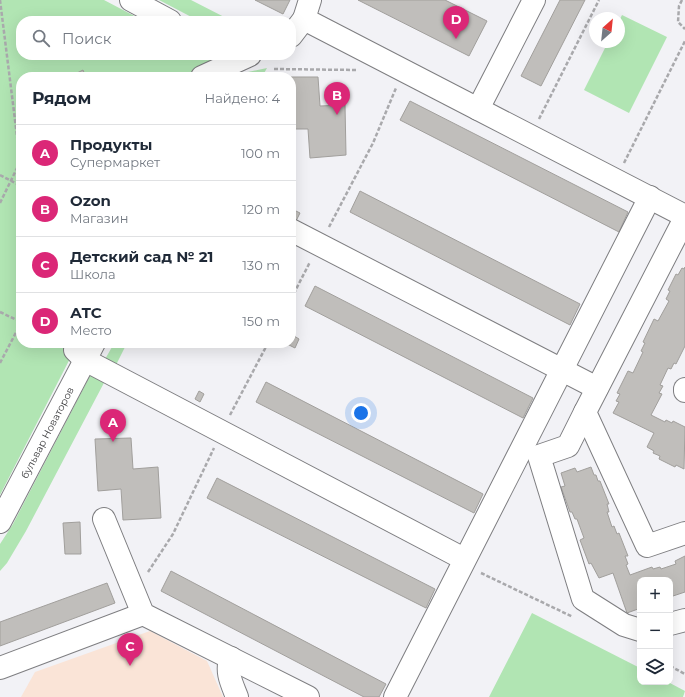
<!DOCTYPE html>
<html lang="ru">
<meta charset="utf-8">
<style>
:root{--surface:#fff;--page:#f2f2f3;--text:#1f2937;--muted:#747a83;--line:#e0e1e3;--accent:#db2777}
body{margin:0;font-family:Montserrat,sans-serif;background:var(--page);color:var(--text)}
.controls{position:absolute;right:12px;bottom:12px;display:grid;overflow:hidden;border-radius:8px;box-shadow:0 4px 16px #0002}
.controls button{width:36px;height:36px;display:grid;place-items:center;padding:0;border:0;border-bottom:1px solid var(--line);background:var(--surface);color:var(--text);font:20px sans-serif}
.compass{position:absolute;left:589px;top:12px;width:36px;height:36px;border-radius:50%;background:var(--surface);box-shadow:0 4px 16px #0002;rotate:27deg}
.you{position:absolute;left:361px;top:413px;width:14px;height:14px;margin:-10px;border:3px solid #fff;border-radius:50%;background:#1a73e8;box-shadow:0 0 0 6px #1a73e833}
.badge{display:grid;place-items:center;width:26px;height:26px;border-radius:50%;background:var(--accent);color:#fff;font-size:13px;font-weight:700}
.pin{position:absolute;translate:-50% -33px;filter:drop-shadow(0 1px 2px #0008)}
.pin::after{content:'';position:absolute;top:21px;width:14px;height:12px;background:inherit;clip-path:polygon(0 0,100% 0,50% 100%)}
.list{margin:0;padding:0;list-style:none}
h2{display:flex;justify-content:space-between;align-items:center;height:52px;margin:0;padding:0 16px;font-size:17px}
h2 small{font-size:13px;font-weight:400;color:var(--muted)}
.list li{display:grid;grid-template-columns:26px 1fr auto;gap:12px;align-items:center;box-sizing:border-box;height:56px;padding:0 16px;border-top:1px solid var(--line)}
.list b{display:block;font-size:15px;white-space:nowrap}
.list p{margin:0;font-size:13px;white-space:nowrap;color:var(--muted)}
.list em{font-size:13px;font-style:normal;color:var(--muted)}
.icon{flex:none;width:22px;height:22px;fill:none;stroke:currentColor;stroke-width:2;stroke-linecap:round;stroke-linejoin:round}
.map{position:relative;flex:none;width:685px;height:697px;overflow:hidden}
.search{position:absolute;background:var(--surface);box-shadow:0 4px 16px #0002;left:16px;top:16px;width:280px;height:44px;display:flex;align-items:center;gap:10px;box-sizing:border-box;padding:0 14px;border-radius:16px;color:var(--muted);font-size:15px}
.panel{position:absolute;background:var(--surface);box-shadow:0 4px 16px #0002;left:16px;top:72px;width:280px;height:276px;border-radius:16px}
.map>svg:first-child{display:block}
.education{fill:#fae4d7}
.green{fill:#b1e5b3}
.building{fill:#c0bebb;stroke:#a19f9c}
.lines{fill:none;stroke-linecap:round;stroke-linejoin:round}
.minor-casing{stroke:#7e7e81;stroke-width:24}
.path{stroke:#a9a9ac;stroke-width:2.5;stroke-dasharray:4 2;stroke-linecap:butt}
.minor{stroke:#fff;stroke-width:22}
.labels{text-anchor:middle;stroke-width:3.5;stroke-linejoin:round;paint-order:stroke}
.street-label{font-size:10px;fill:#3c3c3e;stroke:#fff}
</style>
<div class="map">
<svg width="685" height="697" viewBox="0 0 685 697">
<rect width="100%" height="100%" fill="#f2f2f6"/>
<!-- education -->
<path class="education" d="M 150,631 L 207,661 L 223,697 L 21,697 L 35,672 Z"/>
<!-- green -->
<path class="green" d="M 0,0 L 104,0 L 144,21 L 21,21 L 21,55 L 208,55 L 215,59 L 214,77 L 21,77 L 21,343 L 78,343 L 0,495 Z
M 159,0 L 191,0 L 232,21 L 199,21 Z
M 622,15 L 667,37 L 629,113 L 584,90 L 608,42 L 619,42 L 619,21 Z
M 267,68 L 262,77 L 246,77 L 248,72 Z
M 108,343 L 127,343 L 115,367 L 104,361 L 112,347 Z
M 92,372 L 106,379 L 26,531 L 7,563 L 0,571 L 0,544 L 13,524 Z
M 532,613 L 640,668 L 640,682 L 668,682 L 685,691 L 683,697 L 489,697 Z"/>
<!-- building -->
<path class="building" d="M 255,0 L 290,0 L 283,14 Z
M 358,0 L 445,0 L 487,21 L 469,56 Z
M 560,0 L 585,0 L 541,86 L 521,76 Z
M 83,70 L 86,77 L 69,77 Z
M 291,77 L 318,77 L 320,106 L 345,105 L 346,155 L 310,158 L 308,129 L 291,129 Z
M 410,101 L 628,212 L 619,232 L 400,120 Z
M 360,191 L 580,304 L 570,325 L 350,212 Z
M 294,210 L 300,213 L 295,223 L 291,221 Z
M 685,267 L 685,346 L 676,364 L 674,363 L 671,369 L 668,368 L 660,385 L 663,386 L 659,393 L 662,394 L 651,415 L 665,422 L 666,420 L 672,423 L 673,421 L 685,427 L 684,469 L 676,465 L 675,467 L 659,459 L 660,456 L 653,453 L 654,451 L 647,447 L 654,433 L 613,413 L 619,402 L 616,401 L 620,394 L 617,393 L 628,371 L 633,373 L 643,352 L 641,351 L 645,343 L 643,342 L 654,319 L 658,321 L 669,301 L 666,299 L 670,291 L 668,290 L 676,274 L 678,275 L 682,268 L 684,269 Z
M 315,286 L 533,398 L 523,418 L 305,306 Z
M 291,334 L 299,339 L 295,348 L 285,343 L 291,343 Z
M 266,382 L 483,494 L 474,513 L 256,402 Z
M 199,391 L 204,394 L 200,402 L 195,399 Z
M 131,438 L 133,469 L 158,467 L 161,518 L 123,520 L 121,489 L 98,491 L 95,439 Z
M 591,467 L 594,475 L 596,475 L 598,481 L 600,481 L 609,504 L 607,504 L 609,512 L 607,512 L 612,527 L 614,526 L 617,534 L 619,533 L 628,556 L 625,556 L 628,564 L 626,565 L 630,575 L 652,567 L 653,569 L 660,567 L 661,569 L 676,564 L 675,561 L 685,556 L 685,592 L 670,597 L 670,580 L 640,580 L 640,611 L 638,609 L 627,613 L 613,573 L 599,578 L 591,563 L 589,564 L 580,540 L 584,538 L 577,519 L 575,519 L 572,512 L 570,512 L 561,487 L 565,486 L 561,473 L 575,468 L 577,472 Z
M 217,478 L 435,589 L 426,608 L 207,498 Z
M 80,522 L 81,554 L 65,554 L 63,523 Z
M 171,571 L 386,684 L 379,697 L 364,697 L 161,591 Z
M 107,583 L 115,603 L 0,646 L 0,622 Z"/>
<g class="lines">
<defs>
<g id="minor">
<path d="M 131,0 L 170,21"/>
<path d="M 310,0 L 304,19 L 478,109 L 534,0"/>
<path d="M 291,36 L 304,19"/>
<path d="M 202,77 L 250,55"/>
<path d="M 478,109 L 685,216"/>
<path d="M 685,218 L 585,412 L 647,546 L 685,533"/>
<path d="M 291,230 L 597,388"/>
<path d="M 75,350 L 85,360 L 464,559"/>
<path d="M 685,389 L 685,391"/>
<path d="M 585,412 L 568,446 L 539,456 L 583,599 L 624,625 L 640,630"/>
<path d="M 104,519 L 143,614 L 308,697"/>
<path id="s1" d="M 0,522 L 94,343"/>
<path d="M 670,624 L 685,620"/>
<path d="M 231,658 C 225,671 232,684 237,697"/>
<path d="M 0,668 L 143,614"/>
<path d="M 395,697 L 650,197"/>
</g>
</defs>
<!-- minor casing -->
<use href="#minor" class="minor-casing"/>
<!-- path -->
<path class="path" d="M 0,0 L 21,168
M 682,0 L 679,6 L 678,22 L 685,29
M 274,69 L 357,70
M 539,119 L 599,0
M 624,163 L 685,41
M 0,175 L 21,186
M 0,203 L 20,162
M 329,227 L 373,143 L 396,88
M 291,299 L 310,262
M 0,312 L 21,322
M 0,363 L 21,323
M 230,415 L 268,343
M 148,572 L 173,534 L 214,448
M 481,573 L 573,617
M 670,666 L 685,674"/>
<!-- minor -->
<use href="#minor" class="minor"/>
</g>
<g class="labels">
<!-- street labels -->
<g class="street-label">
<text dy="4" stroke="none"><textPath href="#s1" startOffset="101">бульвар Новаторов</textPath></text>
</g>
</g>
</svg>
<div class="controls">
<button>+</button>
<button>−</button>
<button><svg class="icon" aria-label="layers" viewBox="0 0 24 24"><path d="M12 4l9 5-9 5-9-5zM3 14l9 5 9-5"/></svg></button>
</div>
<svg class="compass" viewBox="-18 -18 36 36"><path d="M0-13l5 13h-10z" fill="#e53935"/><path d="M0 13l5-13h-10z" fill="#747a83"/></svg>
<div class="you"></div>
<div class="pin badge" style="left:113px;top:442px">A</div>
<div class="pin badge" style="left:337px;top:115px">B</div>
<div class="pin badge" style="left:130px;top:666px">C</div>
<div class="pin badge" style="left:456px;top:39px">D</div>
<div class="search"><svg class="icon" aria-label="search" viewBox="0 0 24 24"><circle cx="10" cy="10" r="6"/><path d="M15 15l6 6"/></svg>Поиск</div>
<section class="panel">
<h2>Рядом<small>Найдено: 4</small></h2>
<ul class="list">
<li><span class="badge">A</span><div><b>Продукты</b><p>Супермаркет</p></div><em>100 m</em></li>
<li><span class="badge">B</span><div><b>Ozon</b><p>Магазин</p></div><em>120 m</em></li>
<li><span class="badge">C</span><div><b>Детский сад № 21</b><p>Школа</p></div><em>130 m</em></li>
<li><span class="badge">D</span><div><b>АТС</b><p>Место</p></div><em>150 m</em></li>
</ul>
</section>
</div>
